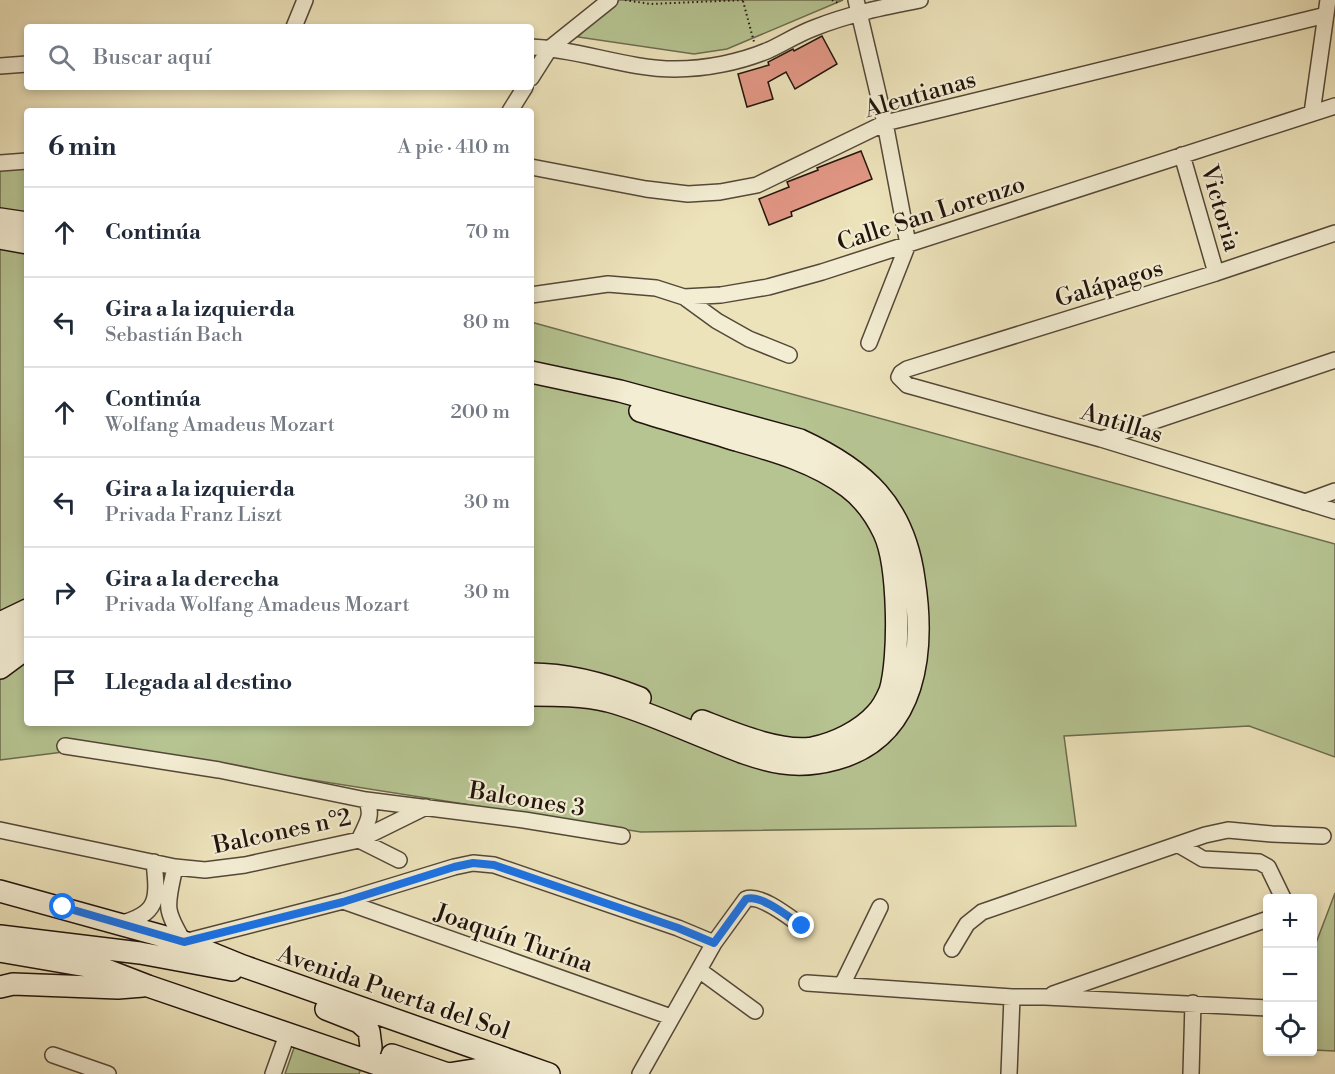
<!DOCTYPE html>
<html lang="es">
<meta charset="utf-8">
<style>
:root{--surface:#fff;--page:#f6f6f7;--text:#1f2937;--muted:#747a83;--line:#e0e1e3}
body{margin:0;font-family:"Libre Bodoni",serif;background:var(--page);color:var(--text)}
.controls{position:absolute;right:18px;bottom:18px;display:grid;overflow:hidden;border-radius:6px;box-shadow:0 3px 9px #0003}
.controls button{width:54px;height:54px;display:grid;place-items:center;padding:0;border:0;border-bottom:2px solid var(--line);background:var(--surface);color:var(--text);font:30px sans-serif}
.stop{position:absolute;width:18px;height:18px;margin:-14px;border:4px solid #1a73e8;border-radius:50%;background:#fff}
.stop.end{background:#1a73e8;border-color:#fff;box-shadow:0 2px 6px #0008}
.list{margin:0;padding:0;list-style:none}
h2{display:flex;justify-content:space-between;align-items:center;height:78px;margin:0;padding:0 24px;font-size:26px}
h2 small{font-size:20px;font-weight:400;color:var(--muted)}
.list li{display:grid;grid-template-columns:39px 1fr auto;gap:18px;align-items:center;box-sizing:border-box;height:90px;padding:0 24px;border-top:2px solid var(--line)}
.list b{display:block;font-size:22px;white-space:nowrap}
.list p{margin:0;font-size:20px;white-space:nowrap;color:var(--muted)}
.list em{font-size:20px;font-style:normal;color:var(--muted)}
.icon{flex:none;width:33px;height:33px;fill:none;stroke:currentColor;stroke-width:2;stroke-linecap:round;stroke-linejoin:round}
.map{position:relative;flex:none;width:1335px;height:1074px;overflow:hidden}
.search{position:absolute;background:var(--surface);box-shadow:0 3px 9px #0003;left:24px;top:24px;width:510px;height:66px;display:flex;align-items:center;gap:15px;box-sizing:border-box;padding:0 21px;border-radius:6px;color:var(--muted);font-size:22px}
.panel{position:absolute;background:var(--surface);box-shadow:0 3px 9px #0003;left:24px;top:108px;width:510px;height:618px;border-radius:6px}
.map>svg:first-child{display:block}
.green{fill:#b6c492;stroke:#6c6c4f;stroke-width:1.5}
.building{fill:#e29785;stroke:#21140c;stroke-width:1.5}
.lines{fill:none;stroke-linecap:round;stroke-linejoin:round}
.minor-casing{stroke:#544838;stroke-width:18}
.secondary-casing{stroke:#21140c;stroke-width:24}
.path{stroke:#21140c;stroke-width:2;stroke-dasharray:1.5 3;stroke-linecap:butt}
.minor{stroke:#f3edd3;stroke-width:15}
.secondary{stroke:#f3edd3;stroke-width:21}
.route{stroke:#1a73e8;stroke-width:8}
.labels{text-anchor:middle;stroke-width:4.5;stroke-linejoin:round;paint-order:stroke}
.street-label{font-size:24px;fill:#21140c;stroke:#f3edd3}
</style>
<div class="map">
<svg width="1335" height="1074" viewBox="0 0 1335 1074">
<rect width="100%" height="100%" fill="#ede3bb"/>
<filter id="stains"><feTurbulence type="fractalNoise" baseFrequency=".00333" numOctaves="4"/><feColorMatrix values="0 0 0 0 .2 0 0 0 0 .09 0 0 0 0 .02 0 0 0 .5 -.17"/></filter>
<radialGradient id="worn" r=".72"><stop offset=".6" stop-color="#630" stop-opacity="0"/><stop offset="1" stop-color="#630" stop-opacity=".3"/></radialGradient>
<!-- green -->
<path class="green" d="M 619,0 L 843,0 L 727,49 L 694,54 L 578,37 L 593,20 Z
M 27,164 L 27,723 L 531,723 L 531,322 L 1335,544 L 1335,757 L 1249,726 L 1064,736 L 1076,826 L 641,832 L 103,747 L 0,760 L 0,168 Z
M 1335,893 L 1335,1051 L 1313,1050 L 1313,951 Z
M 296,1042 L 362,1065 L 359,1074 L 285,1074 Z"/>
<!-- building -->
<path class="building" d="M 822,36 L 837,64 L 795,89 L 786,72 L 768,82 L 773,99 L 747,107 L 738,74 L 769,65 L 768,62 L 793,49 L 794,51 Z
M 861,151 L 872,179 L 791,212 L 792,216 L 769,225 L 759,199 L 789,187 L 787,182 L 818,170 L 817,168 Z"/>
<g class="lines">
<defs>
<path id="minor" d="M 856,0 L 885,123 L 908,244 L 869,343
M 294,27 L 305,0
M 531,47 C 579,49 627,69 675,69 C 706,69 741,62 769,50 C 784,43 798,34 814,28 C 849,14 884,7 920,0
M 0,66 L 27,64
M 531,78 L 550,48 L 610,0
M 510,111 L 525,87
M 1312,113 L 1328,0
M 1182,155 L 1216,273
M 0,163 L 27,161
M 531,167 L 646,189 L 688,194 L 720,192 L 757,185 L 885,123 L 1326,15
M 1335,233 L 1216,273 L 907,369 L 901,373 L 899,377 L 907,385 L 1101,439 L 1335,511
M 531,295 L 608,284 L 656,288 L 684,297 L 721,295 L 768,287 L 822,272 L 1335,106
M 684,297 L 717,321 L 749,339 L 789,355
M 1101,439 L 1335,360
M 1305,502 L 1335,491
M 65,746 L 219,770 L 366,800 L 524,820 L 622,836
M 366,800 C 374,816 366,824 359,840 L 399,860
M 0,830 L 175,867 L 205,870 L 245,865 L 359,840 L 426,807
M 1179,845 L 1203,859 L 1259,862 L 1268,867 L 1283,898
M 175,867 C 167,906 163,907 184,942 L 343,901 L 454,867 L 473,863 L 494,865 L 678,928 L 714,943
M 343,901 L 671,1017
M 119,924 C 159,914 158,899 154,862
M 952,949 L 967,924 L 982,912 L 1205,835 L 1228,830 L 1272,834 L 1323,836
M 699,970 L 755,1011
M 807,983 L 1012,997 L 1045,997 L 1268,1008
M 842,985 L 880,907
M 1053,994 L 1268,919
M 53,1055 L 108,1074
M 273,1074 L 288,1032
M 640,1074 L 714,943 L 746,899 C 761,894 789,917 802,926
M 1009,1074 L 1012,997
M 1191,1074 L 1193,1003"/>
<path id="secondary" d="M 0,219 L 27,223
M 0,238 L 27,243
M 531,372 L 620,391 L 800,440 C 865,470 904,505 914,579 C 925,650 918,736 836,759 C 818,764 801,766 782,763 C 757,759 733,749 709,739 C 676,726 642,710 608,701 C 583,695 556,695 531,695
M 640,411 C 672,421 704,430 736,440 C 775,451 815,462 848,487 C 864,499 876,516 884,533 C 899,565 900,658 890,691 C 887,698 881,709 876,714 C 861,731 834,744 812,748 C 780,753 733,733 702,721
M 0,623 L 27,610
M 0,645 L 27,629
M 0,668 L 27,648
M 531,674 C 568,674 605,684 640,698
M 0,891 L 184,942 L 243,966 L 549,1074
M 0,936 L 140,953 L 232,970
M 0,951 L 104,969 L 148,986 L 406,1074
M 0,987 L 13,984 L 118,988 L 143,986
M 326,1009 L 359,1022 L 369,1031 L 371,1047 L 367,1060
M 392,1055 L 448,1074 L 518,1063"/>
</defs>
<!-- minor casing -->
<use href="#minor" class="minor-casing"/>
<!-- secondary casing -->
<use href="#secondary" class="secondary-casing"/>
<!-- path -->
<path class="path" d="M 625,0 L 650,4 L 743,0
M 832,0 L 840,4
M 743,1 L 754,42"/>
<!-- minor -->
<use href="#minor" class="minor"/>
<!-- secondary -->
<use href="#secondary" class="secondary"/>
</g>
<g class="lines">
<!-- route -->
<path class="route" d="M 63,907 L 184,942 L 343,902 L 454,867 L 473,863 L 494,865 L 678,928 L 714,943 L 746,899 C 761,894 789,917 802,926"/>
</g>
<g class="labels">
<!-- street labels -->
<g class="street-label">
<text transform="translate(920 94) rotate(-16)" y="8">Aleutianas</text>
<text transform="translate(1221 208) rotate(74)" y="8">Victoria</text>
<text transform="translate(931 213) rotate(-18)" y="8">Calle San Lorenzo</text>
<text transform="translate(1109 283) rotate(-17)" y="8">Galápagos</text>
<text transform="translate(1122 423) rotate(17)" y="8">Antillas</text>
<text transform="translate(527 799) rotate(9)" y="8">Balcones 3</text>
<text transform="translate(282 831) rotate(-12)" y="8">Balcones n°2</text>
<text transform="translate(514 938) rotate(19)" y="8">Joaquín Turína</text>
<text transform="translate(394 992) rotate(19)" y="8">Avenida Puerta del Sol</text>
</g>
</g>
<rect width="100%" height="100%" filter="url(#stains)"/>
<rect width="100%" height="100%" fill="url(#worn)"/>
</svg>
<div class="controls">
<button>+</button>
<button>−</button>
<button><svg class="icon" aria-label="locate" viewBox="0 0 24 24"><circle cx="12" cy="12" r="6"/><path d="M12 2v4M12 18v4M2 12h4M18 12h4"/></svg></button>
</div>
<div class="stop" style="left:63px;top:907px"></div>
<div class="stop end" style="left:802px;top:926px"></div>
<div class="search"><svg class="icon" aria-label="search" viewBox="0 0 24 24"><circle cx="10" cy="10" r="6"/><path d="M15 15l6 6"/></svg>Buscar aquí</div>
<section class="panel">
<h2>6 min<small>A pie · 410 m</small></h2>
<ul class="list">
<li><svg class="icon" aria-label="ahead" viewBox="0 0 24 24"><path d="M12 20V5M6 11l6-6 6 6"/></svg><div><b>Continúa</b></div><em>70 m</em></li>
<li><svg class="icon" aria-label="left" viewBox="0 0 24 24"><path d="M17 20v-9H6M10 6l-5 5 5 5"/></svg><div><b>Gira a la izquierda</b><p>Sebastián Bach</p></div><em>80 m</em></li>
<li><svg class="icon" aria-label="ahead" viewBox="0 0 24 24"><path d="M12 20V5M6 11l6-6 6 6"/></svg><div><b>Continúa</b><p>Wolfang Amadeus Mozart</p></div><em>200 m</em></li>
<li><svg class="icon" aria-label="left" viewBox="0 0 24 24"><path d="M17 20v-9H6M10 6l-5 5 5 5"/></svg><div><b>Gira a la izquierda</b><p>Privada Franz Liszt</p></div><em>30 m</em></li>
<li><svg class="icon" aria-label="right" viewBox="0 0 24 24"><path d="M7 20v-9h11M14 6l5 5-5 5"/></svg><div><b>Gira a la derecha</b><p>Privada Wolfang Amadeus Mozart</p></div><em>30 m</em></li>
<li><svg class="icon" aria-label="arrive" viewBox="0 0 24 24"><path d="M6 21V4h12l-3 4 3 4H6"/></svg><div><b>Llegada al destino</b></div></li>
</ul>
</section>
</div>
